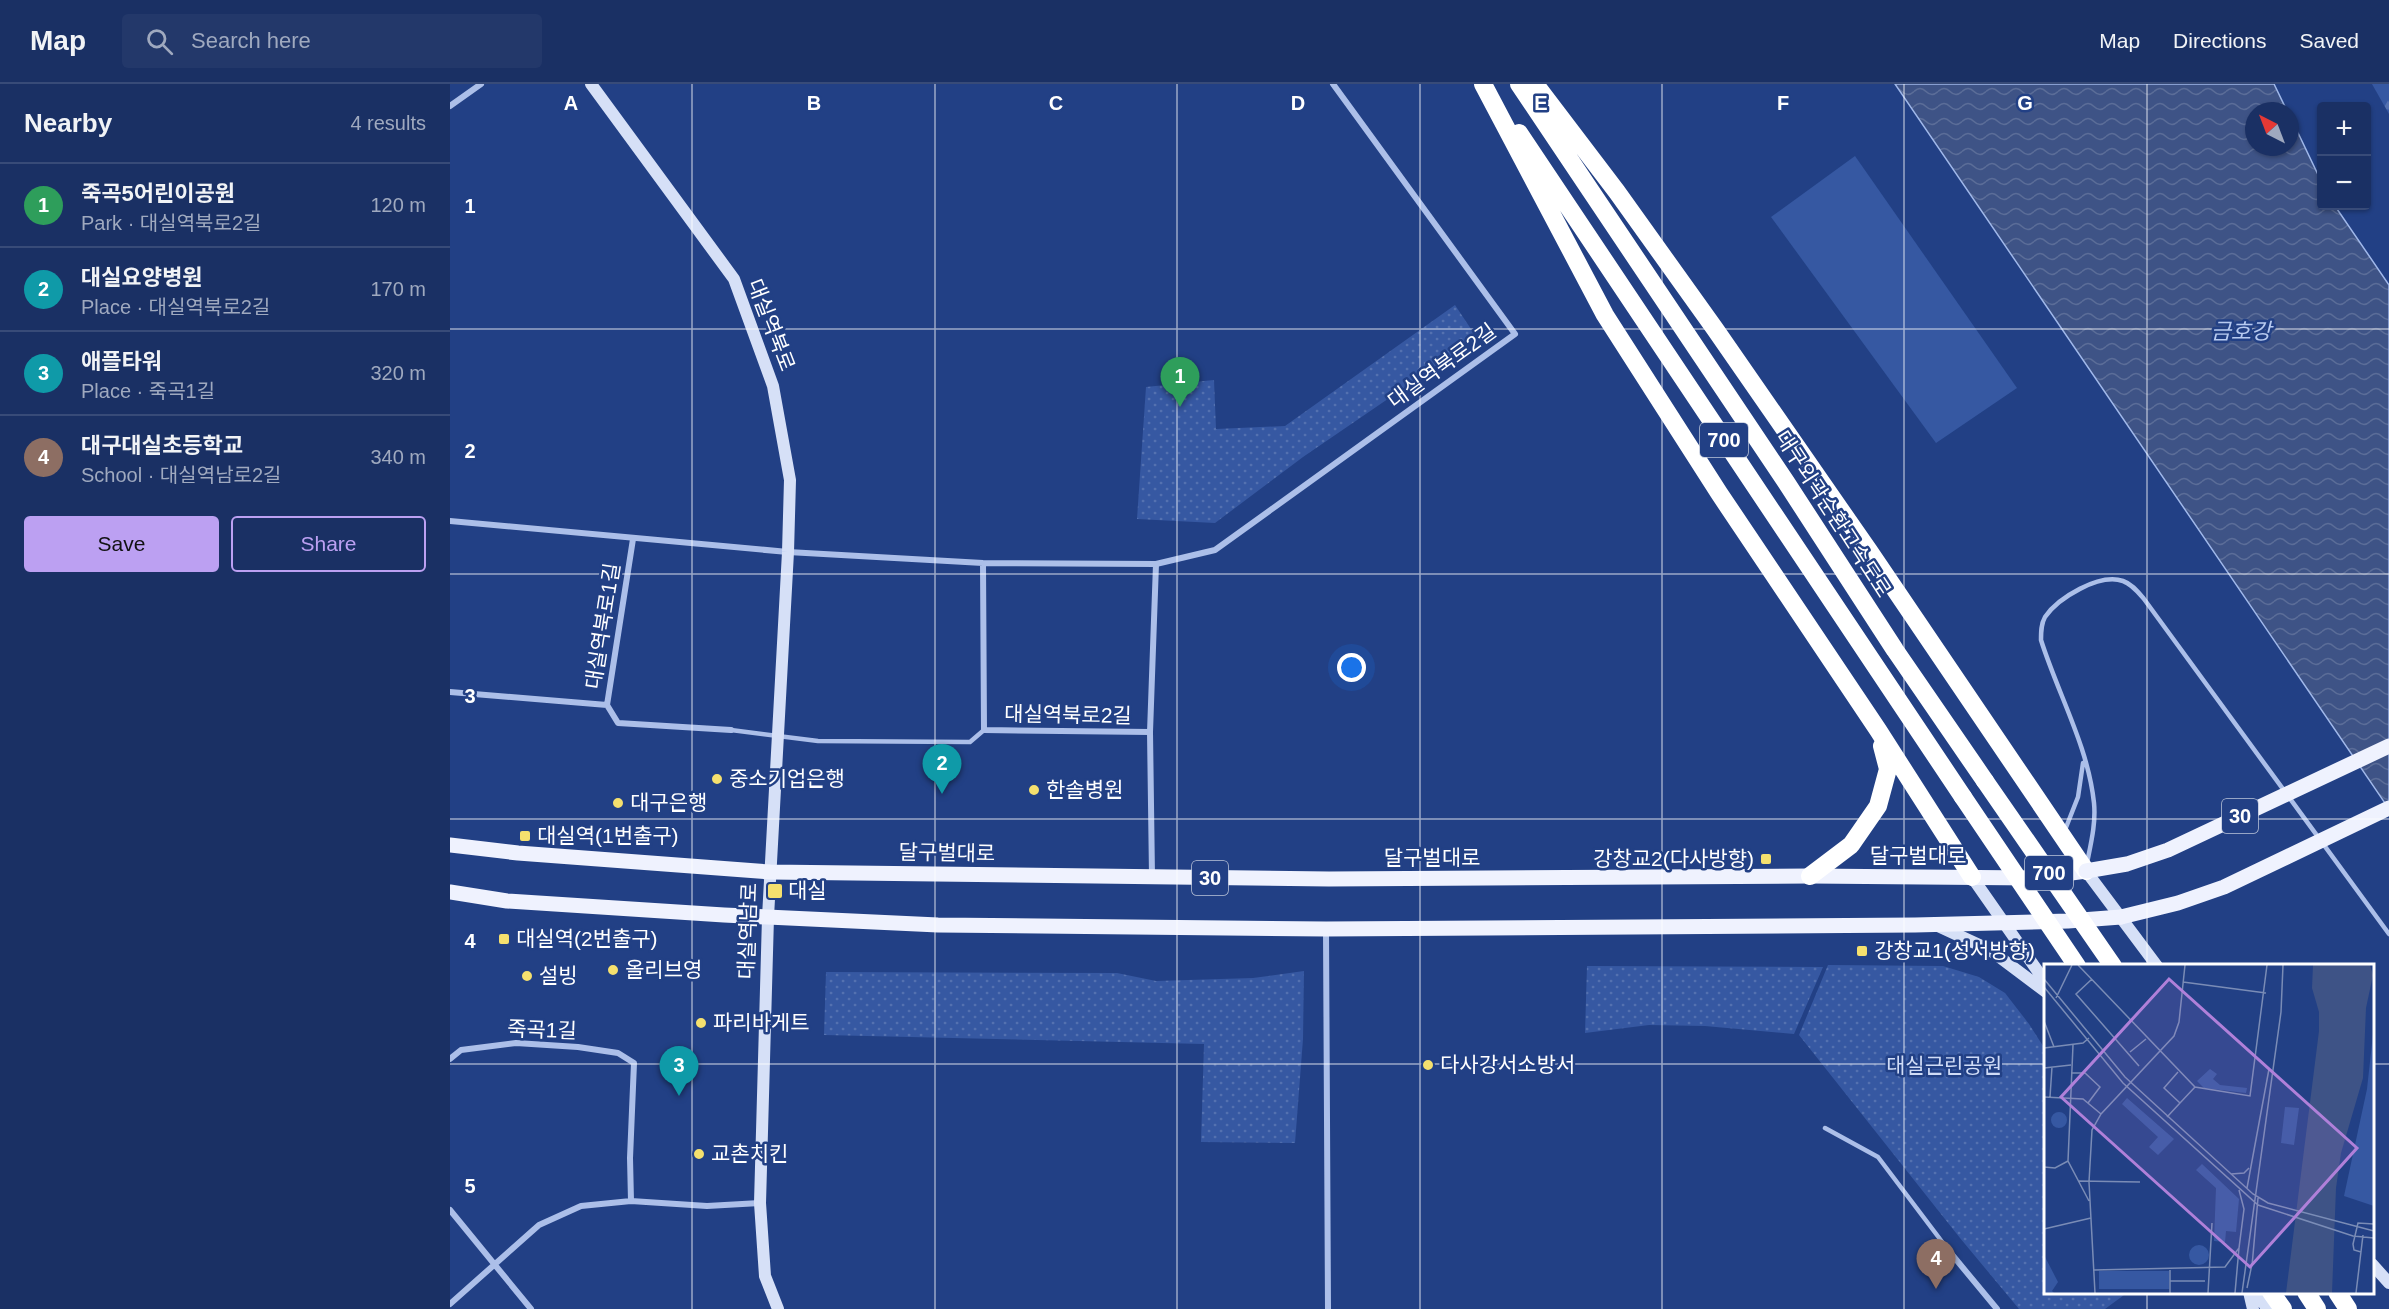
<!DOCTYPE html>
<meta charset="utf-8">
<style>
:root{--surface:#1a3064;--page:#23386a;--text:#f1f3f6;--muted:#9fa9bf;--line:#384b78;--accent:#bca0f2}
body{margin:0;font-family:Helvetica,"Noto Sans KR",sans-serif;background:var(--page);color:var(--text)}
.controls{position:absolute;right:18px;top:18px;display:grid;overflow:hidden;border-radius:6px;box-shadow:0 2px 4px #0004}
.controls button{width:54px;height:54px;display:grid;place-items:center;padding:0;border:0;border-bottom:2px solid var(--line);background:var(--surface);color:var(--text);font:30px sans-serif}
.compass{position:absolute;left:1795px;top:18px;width:54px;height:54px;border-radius:50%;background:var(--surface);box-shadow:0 2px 4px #0004;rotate:318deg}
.you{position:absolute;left:902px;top:584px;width:21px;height:21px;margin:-15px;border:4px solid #fff;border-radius:50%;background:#1a73e8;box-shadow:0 0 0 9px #1a73e833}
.badge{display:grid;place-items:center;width:39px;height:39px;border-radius:50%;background:var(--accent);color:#fff;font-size:20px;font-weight:700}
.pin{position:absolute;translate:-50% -50px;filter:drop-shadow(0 2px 3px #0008)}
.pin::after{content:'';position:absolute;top:32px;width:21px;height:18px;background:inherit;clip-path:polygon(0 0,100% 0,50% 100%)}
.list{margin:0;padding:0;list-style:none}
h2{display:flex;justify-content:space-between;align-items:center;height:78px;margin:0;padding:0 24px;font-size:26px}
h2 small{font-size:20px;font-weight:400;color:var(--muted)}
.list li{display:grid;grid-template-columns:39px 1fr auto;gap:18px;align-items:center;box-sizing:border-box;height:84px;padding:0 24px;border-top:2px solid var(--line)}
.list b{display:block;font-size:22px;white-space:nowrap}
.list p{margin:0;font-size:20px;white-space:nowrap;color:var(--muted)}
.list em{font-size:20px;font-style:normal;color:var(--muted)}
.actions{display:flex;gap:12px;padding:18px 24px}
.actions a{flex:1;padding:14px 0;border:2px solid var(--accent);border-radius:6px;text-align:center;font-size:21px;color:var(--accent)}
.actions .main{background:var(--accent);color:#111}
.icon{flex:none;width:33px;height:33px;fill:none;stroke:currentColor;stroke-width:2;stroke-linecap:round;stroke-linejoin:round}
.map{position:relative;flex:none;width:1939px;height:1225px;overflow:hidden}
header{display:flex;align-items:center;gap:36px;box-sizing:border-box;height:84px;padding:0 30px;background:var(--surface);border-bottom:2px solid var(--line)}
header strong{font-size:28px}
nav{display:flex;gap:33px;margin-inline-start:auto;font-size:21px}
.search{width:420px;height:54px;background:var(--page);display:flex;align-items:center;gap:15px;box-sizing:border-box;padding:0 21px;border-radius:6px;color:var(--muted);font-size:22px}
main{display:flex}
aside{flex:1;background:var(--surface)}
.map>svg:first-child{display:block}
.forest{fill:url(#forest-firs)}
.park{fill:url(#park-dots)}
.garden{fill:#3658a2}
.water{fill:url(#water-waves);stroke:#a0b8ea;stroke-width:1.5}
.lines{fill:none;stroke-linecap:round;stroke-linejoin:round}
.lane{stroke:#acbfe9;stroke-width:4.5}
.street{stroke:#acbfe9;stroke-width:6}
.secondary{stroke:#d6e0f7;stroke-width:12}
.primary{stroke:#eff2fe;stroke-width:15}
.highway{stroke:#fff;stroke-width:18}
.primary-bridge{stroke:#eff2fe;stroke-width:15}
.highway-bridge{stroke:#fff;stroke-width:18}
.grid{fill:none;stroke:#fff;stroke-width:1.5;stroke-opacity:0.55}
.poi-dot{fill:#f5e06e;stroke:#224085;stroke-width:2}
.labels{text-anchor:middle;stroke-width:5;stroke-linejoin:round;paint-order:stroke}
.shield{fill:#224085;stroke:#bdc6da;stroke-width:1.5}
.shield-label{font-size:20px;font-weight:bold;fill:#fff}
.street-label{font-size:21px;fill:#fff;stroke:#224085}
.poi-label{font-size:21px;fill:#fff;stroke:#224085;text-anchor:start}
.park-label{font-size:21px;fill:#d0dcf7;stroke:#224085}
.water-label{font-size:22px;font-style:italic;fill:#b7caf0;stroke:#224085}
.inset-road{fill:none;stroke:#7a8cb6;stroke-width:1.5}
.view{fill:#b080d9;fill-opacity:0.15;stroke:#b080d9;stroke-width:3}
.inset-edge{fill:none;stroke:#fff;stroke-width:3}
.grid-label{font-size:20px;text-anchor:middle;font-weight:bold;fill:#fff;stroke:#224085;stroke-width:5;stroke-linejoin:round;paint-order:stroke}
</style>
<header>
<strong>Map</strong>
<div class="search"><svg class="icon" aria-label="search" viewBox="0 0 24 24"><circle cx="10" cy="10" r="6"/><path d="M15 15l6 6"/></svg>Search here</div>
<nav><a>Map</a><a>Directions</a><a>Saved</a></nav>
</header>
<main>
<aside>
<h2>Nearby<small>4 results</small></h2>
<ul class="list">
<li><span class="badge" style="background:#2e9e5b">1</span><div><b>죽곡5어린이공원</b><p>Park · 대실역북로2길</p></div><em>120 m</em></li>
<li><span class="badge" style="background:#0f9aa8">2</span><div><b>대실요양병원</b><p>Place · 대실역북로2길</p></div><em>170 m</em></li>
<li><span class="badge" style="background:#0f9aa8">3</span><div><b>애플타워</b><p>Place · 죽곡1길</p></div><em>320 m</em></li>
<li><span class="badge" style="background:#8d6e63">4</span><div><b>대구대실초등학교</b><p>School · 대실역남로2길</p></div><em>340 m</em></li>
</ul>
<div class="actions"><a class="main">Save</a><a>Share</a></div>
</aside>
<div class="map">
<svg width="1939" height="1225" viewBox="0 0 1939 1225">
<defs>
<pattern id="forest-firs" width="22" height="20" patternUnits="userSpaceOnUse" patternTransform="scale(1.5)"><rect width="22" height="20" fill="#3658a2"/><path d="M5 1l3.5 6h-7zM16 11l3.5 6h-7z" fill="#5471b0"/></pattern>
<pattern id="park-dots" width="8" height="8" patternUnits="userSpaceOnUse" patternTransform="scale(1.5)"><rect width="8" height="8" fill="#3658a2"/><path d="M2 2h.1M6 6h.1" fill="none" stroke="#5471b0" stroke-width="1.8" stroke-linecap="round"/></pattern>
<pattern id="water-waves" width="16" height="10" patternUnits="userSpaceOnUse" patternTransform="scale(1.5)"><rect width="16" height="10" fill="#3e5386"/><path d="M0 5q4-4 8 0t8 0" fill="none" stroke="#5b6d98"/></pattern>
</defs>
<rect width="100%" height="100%" fill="#224085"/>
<!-- forest -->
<path class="forest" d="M 1922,0 L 1939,0 L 1939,30 Z"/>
<!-- park -->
<path class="park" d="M 1005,221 L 1027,254 L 853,373 L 765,439 L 687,435 L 696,303 L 764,296 L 766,345 L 835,342 Z
M 1378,881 L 1493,882 L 1529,893 L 1555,909 L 1579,940 L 1595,965 L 1596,1208 L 1671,1208 L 1674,1211 L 1655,1225 L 1569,1225 L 1510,1154 L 1349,951 Z
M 1137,882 L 1373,883 L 1344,950 L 1255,942 L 1199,941 L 1135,949 Z
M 854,887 L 853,955 L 845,1059 L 751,1058 L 754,960 L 374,951 L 376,888 L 667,889 L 706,897 L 803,894 Z"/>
<!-- garden -->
<path class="garden" d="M 1405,72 L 1567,304 L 1486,359 L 1321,133 Z"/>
<!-- water -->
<path class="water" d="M 1445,0 L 1824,0 L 1837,27 L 1804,27 L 1804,63 L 1840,63 L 1840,32 L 1871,97 L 1872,122 L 1885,122 L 1939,201 L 1939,725 Z"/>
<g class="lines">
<!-- lane -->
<path class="lane" d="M 281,646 L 368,657 L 520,658 L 534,646
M 1615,746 L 1628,713 L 1633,679
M 1637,779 C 1641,759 1646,739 1644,719 C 1638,662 1608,610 1591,556 C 1591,548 1591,540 1595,533 C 1608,514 1649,489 1673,497 C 1682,500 1688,508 1694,515 L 1939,850
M 1375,1044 L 1428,1073 L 1499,1167"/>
<!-- street -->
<path class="street" d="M 0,22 L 31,0
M 0,437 L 338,468 L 533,479 L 706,480 L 765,466 L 1065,250 L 883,0
M 533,479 L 534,646 L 700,648 L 706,480
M 0,608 L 157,621
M 157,621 L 183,455
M 157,621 L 168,639 L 281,646
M 700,648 L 702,792
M 876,846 L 878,1225
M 0,975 L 11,966 L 66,959 L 128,963 L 168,969 L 184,979 L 180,1074 L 181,1117
M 0,1126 L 81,1225
M 1499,1167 L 1547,1225
M 0,1220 L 89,1141 L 131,1122 L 181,1117 L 257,1122 L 310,1119"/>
<!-- secondary -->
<path class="secondary" d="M 141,0 L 284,195 L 323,302 L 340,396 L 338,468 L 318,833 L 310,1119 L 315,1192 L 328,1225
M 1636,787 L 1707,882
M 1522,793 L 1596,899
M 1486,841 L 1540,866 L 1596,908
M 1922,1180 L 1939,1199
M 1799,1208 L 1803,1225
M 1807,1208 L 1817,1225"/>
<!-- primary -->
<path class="primary" d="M 0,761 L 68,769 L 320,788 L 879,795 L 1360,792 L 1585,794 L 1636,787
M 0,808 L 57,817 L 274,831 L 488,841 L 876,845 L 1465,841 L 1618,837 L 1671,833"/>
<!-- highway -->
<path class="highway" d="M 1033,0 L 1155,231 L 1269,409 L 1428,646 L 1522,793
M 1069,0 L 1336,398 L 1445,566 L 1535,697
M 1085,0 L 1167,108 L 1265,245 L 1419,467 L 1636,787
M 1069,49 L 1513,713
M 1360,792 L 1401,761 L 1428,722 L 1438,685 L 1432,662
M 1821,1208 L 1833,1225
M 1856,1208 L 1867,1225
M 1887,1208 L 1898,1225"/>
<!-- primary-bridge -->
<path class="primary-bridge" d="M 1636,787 L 1677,780 L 1718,766 L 1939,662
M 1671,833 L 1728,819 L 1774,803 L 1939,724"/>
<!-- highway-bridge -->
<path class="highway-bridge" d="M 1535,697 L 1663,882
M 1513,713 L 1627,882"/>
</g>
<!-- grid -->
<path class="grid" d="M 242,0 L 242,1225M 485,0 L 485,1225M 727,0 L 727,1225M 970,0 L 970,1225M 1212,0 L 1212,1225M 1454,0 L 1454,1225M 1697,0 L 1697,882M 0,245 L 1939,245M 0,490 L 1939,490M 0,735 L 1939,735M 0,980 L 1596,980M 1922,980 L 1939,980M 1697,1208 L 1697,1225"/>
<!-- markers -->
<g class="poi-dot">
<circle cx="267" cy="695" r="6"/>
<circle cx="584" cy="706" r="6"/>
<circle cx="168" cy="719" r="6"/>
<rect x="69" y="746" width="12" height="12" rx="3"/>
<rect x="1310" y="769" width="12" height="12" rx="3"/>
<rect x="317" y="799" width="16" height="16" rx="3"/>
<rect x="48" y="849" width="12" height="12" rx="3"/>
<rect x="1406" y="861" width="12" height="12" rx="3"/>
<circle cx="163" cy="886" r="6"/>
<circle cx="77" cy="892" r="6"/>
<circle cx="251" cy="939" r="6"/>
<circle cx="978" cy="981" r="6"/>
<circle cx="249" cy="1070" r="6"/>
</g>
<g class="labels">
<!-- shield labels -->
<g class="shield">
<rect x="1250" y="339" width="48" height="34" rx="4.5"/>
<rect x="1772" y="715" width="36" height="34" rx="4.5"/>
<rect x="1575" y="772" width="48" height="34" rx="4.5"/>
<rect x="742" y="777" width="36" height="34" rx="4.5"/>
</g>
<g class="shield-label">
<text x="1274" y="363">700</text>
<text x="1790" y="739">30</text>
<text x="1599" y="796">700</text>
<text x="760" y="801">30</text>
</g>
<!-- street labels -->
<g class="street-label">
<text transform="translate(321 241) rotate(69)" y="7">대실역북로</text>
<text transform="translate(992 282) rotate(-36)" y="7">대실역북로2길</text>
<text transform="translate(1383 430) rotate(57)" y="7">대구외곽순환고속도로</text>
<text transform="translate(153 542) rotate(-81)" y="7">대실역북로1길</text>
<text transform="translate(618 631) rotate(1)" y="7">대실역북로2길</text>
<text transform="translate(497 769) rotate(1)" y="7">달구벌대로</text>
<text x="1468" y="779">달구벌대로</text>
<text x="982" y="781">달구벌대로</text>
<text transform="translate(298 847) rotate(-88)" y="7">대실역남로</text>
<text transform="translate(92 946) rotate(2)" y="7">죽곡1길</text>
</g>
<!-- poi labels -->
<g class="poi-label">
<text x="279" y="702">중소기업은행</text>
<text x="596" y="713">한솔병원</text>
<text x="180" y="726">대구은행</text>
<text x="87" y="759">대실역(1번출구)</text>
<text x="1304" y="782" text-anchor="end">강창교2(다사방향)</text>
<text x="338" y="814">대실</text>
<text x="66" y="862">대실역(2번출구)</text>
<text x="1424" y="874">강창교1(성서방향)</text>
<text x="175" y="893">올리브영</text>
<text x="89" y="899">설빙</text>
<text x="263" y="946">파리바게트</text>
<text x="990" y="988">다사강서소방서</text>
<text x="261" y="1077">교촌치킨</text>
</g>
<!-- park labels -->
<g class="park-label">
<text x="1494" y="989">대실근린공원</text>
</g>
<!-- water labels -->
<g class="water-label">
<text x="1791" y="255">금호강</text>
</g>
</g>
<!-- overview -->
<g transform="translate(1594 880)">
<rect width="330" height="330" fill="#224085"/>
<path d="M 330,61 L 330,242 L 300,232 L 323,125 ZM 0,291 L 14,318 L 8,327 L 10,329 L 0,329 Z" fill="#3658a2"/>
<path d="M 166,105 L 173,110 L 169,115 L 176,121 L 203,124 L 202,129 L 160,124 L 153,117 ZM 83,134 L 130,175 L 114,191 L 105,183 L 114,173 L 78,140 ZM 158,200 L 195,235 L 192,268 L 182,267 L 181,278 L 170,277 L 172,224 L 152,206 ZM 55,307 L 125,307 L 125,325 L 55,325 Z" fill="#3658a2"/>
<path d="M 241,143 L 255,144 L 250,181 L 237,179 ZM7 156a8 8 0 1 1 16 0a8 8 0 1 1-16 0ZM145 291a10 10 0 1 1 20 0a10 10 0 1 1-20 0Z" fill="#3658a2"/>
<path d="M 269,1 L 326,1 L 329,11 L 322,44 L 319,114 L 297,189 L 292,224 L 288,329 L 242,329 L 275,67 L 275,48 L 268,24 Z" fill="#3e5386"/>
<path class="inset-road" d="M 34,1 L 151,123 L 206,132 L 223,1M 0,15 L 81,113 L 209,230 L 224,239 L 330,267M 48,15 L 32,30 L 95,102M 139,18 L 222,29M 0,23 L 79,119 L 214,241 L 309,272 L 330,274M 12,34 L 28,1M 0,57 L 10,83M 29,81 L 24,197 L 45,237M 0,84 L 39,79 L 45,74M 86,88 L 102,75M 0,104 L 27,101M 134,108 L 120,124 L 136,139 L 151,123M 27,109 L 41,109 L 56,123 L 44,139M 0,133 L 39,135 L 57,150M 6,133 L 8,103M 123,153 L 136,139M 0,203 L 11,204 L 24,197M 187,210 L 200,209 L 205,204M 35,217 L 96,218M 203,224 L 225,105M 0,265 L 47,254M 317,288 L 310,286 L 309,280 L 314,259 L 330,260M 208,302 L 214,234M 50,306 L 181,303 L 195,284 L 200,245 L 195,226M 126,306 L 126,329M 126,317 L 161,317M 203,324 L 208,300M 51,329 L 45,218 L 48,166 L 57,150 L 130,72 L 135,58 L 141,1M 164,329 L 168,259M 191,329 L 195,284M 198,329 L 237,48 L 239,1M 312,329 L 319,271"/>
<path class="view" d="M 125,15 L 313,184 L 206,303 L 17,133 Z"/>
<rect width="330" height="330" class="inset-edge"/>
</g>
<g class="grid-label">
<text x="121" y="26">A</text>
<text x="364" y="26">B</text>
<text x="606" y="26">C</text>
<text x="848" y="26">D</text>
<text x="1091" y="26">E</text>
<text x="1333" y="26">F</text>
<text x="1575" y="26">G</text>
<text x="20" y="129">1</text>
<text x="20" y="374">2</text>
<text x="20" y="619">3</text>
<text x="20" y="864">4</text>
<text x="20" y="1109">5</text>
</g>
</svg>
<div class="controls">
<button>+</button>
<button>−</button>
</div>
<svg class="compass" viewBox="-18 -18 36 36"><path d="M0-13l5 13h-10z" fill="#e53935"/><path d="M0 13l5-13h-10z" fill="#9fa9bf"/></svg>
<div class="you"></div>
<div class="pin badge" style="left:730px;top:323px;background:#2e9e5b">1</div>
<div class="pin badge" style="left:492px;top:710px;background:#0f9aa8">2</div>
<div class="pin badge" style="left:229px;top:1012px;background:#0f9aa8">3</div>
<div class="pin badge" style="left:1486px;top:1205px;background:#8d6e63">4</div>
</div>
</main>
